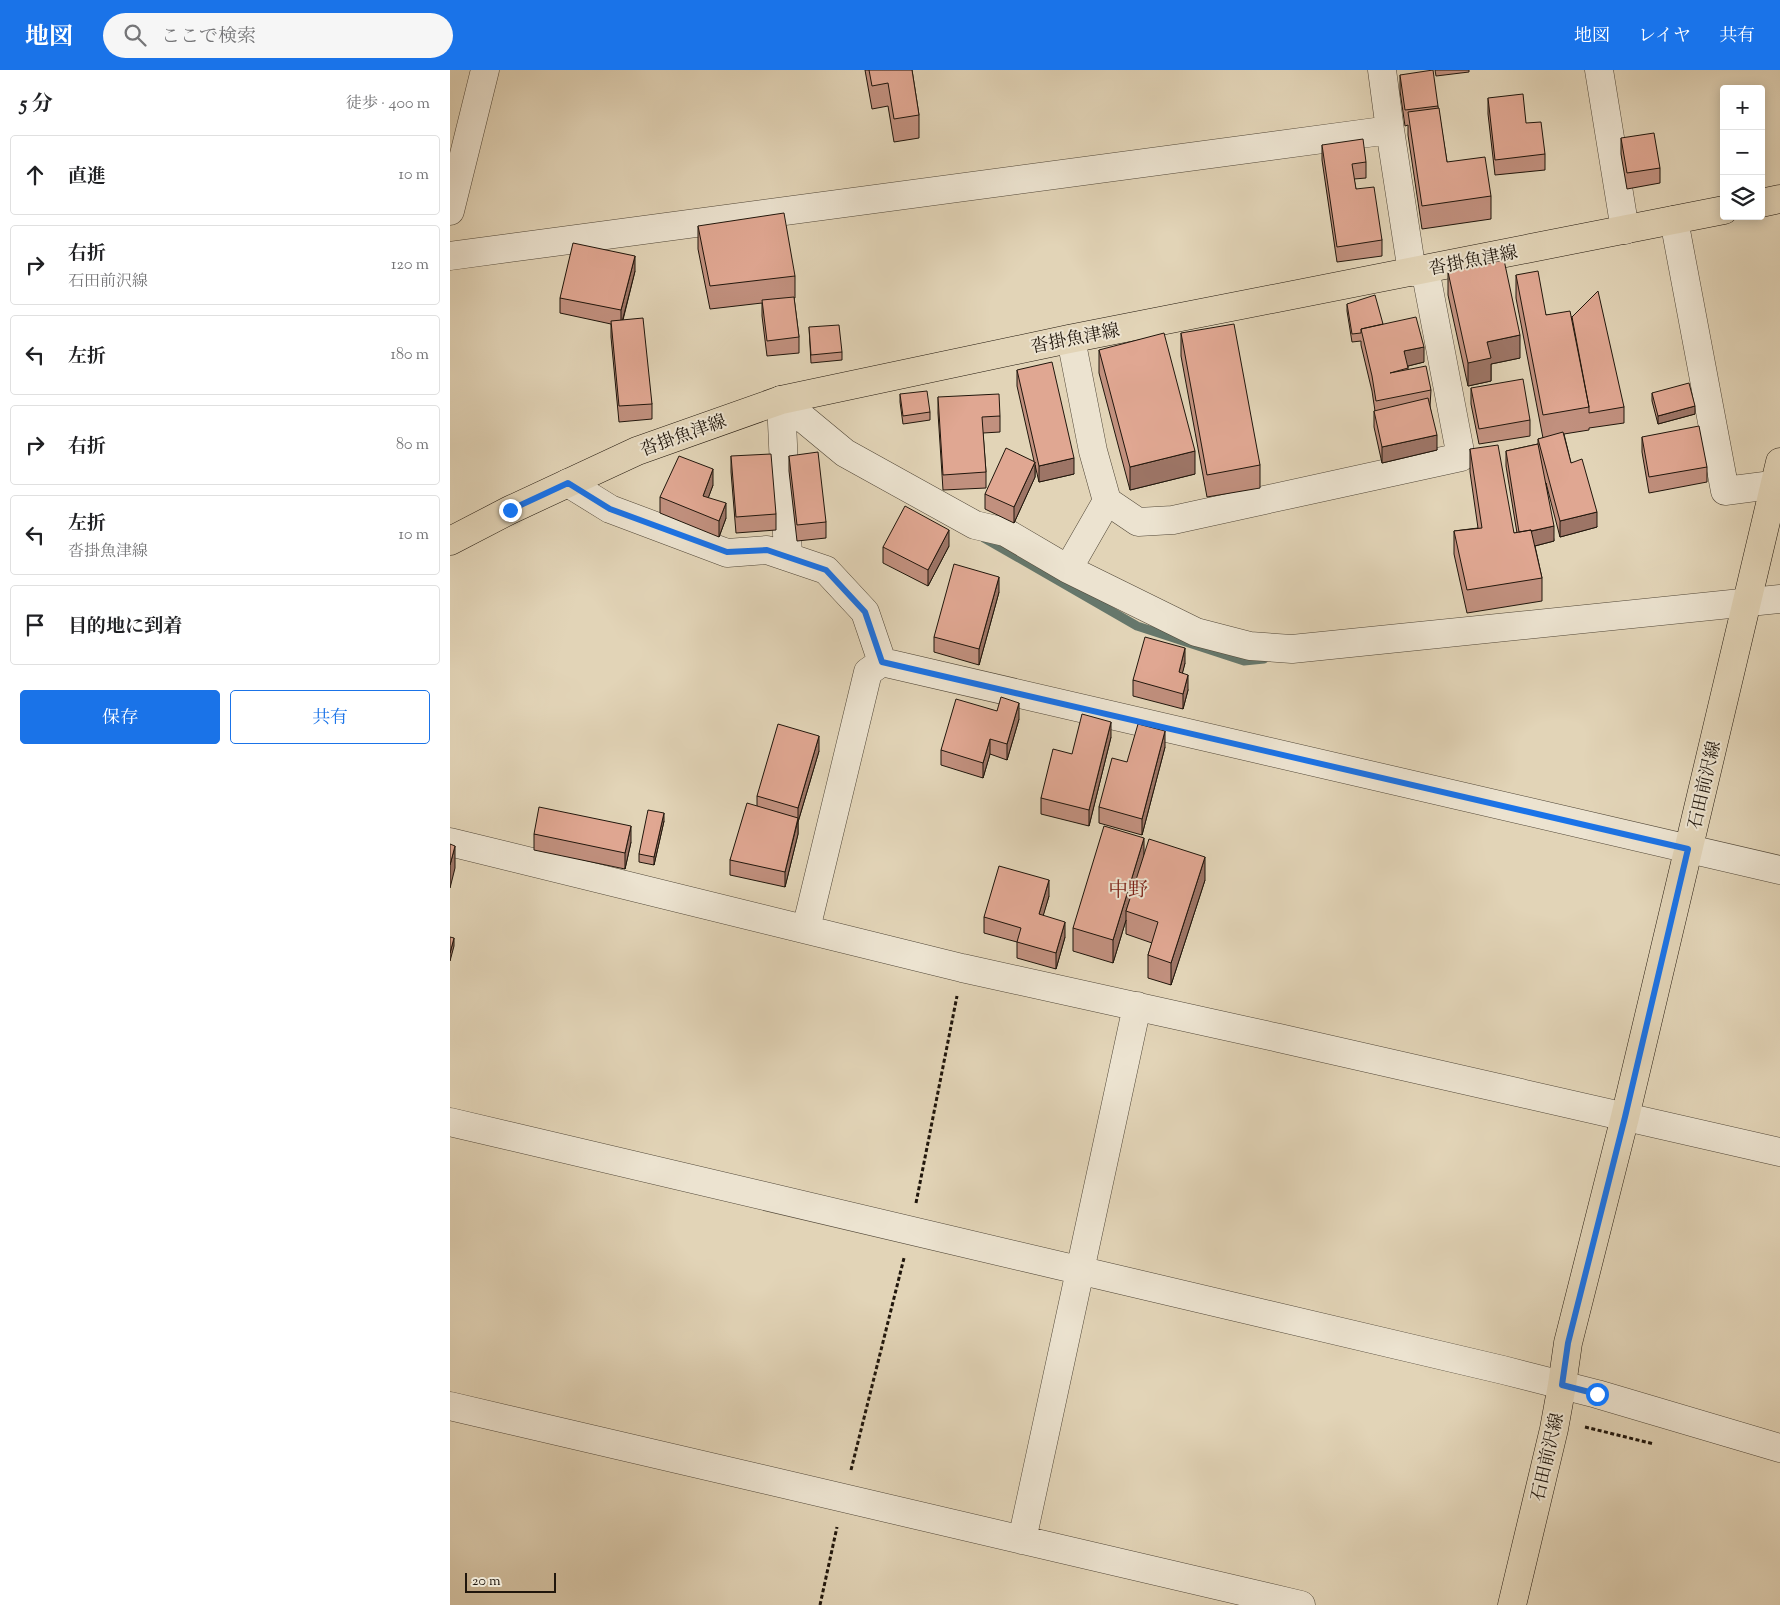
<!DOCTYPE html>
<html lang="ja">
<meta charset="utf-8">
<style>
:root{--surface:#fff;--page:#f6f6f6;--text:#202124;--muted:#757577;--line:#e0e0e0;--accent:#1a73e8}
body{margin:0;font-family:"Sorts Mill Goudy","Noto Serif JP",serif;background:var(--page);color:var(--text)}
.controls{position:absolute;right:15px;top:15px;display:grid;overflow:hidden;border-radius:5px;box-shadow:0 2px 12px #0003}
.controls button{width:45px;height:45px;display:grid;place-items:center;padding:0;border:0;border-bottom:1px solid var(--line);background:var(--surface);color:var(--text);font:25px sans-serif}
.scale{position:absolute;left:15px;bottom:12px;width:91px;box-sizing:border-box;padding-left:5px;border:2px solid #20160c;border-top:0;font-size:14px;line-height:18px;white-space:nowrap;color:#20160c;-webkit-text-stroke:4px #ece3d0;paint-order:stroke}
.stop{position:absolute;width:15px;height:15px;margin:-11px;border:4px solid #1a73e8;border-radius:50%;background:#fff}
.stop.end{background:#1a73e8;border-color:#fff;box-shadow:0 1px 5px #0008}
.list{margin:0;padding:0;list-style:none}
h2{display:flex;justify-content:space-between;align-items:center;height:65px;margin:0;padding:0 20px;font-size:21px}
h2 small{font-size:16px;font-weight:400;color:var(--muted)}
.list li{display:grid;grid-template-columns:32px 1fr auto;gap:15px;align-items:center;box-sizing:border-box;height:80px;margin:0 10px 10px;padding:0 10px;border:1px solid var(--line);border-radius:5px}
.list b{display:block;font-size:19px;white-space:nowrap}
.list p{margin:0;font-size:16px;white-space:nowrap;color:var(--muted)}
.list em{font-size:16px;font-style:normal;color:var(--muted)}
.actions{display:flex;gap:10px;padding:15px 20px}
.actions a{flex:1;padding:11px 0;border:1px solid var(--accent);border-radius:5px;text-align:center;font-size:18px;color:var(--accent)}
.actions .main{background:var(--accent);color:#fff}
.icon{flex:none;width:28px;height:28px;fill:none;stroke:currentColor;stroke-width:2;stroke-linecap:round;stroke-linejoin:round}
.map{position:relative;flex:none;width:1330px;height:1535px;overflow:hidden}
header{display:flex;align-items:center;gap:30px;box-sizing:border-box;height:70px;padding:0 25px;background:var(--accent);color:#fff}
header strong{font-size:24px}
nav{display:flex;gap:28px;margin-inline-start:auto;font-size:18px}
.search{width:350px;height:45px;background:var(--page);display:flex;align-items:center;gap:12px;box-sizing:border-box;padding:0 18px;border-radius:28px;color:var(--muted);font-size:19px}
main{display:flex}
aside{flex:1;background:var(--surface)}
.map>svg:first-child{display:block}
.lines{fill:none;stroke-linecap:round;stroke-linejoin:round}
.stream{stroke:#66776b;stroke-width:9}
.minor-casing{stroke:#504637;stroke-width:29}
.major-casing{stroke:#20160c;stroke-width:29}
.path{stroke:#20160c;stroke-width:3;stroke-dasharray:4 2.5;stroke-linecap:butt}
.minor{stroke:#ece3d0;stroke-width:28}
.major{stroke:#e2d4b7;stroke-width:28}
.wall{fill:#c1907e;stroke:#20160c}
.shaded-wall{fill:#9d7566;stroke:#20160c}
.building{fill:#e0a792;stroke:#20160c}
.route{stroke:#1a73e8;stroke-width:6}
.labels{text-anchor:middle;stroke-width:4;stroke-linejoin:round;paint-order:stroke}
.street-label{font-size:18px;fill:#20160c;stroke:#ece3d0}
.quarter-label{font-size:20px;fill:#7a1f14;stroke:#ece3d0}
</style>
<header>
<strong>地図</strong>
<div class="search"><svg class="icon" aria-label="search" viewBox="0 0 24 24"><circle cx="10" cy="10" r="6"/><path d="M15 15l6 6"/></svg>ここで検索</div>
<nav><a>地図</a><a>レイヤ</a><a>共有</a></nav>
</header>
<main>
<aside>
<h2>5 分<small>徒歩 · 400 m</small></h2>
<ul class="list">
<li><svg class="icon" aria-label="ahead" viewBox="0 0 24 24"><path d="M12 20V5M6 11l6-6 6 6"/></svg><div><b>直進</b></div><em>10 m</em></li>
<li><svg class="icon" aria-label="right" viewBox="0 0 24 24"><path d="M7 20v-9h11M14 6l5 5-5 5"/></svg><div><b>右折</b><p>石田前沢線</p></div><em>120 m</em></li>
<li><svg class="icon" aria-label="left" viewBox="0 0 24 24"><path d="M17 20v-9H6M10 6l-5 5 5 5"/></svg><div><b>左折</b></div><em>180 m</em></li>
<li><svg class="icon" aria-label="right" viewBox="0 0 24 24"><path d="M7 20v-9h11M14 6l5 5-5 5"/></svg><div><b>右折</b></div><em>80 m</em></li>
<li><svg class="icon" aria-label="left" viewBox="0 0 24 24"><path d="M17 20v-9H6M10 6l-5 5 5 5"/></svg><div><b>左折</b><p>沓掛魚津線</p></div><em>10 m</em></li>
<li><svg class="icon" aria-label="arrive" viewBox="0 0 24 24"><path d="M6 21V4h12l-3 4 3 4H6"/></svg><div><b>目的地に到着</b></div></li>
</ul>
<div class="actions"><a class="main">保存</a><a>共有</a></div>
</aside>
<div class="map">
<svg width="1330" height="1535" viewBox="0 0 1330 1535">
<rect width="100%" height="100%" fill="#e2d4b7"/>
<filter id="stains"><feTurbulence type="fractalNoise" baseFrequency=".004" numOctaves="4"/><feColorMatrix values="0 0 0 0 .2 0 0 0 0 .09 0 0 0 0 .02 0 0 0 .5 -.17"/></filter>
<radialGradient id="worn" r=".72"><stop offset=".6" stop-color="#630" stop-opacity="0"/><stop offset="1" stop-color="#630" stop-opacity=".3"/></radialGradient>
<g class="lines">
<!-- stream -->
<path class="stream" d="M 534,468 L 687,556 L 794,591 L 814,589"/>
<defs>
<path id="minor" d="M 932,0 L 940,60
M 1149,0 L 1175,160
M 0,141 L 35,0
M 1224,150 L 1275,421 L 1330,414
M 0,186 L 940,60 L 962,202
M 331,330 L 395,383 L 525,455 L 555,462 L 618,499 L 657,431 L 643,381 L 621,269
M 331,330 L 338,486
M 118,413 L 160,439 L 277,483 L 317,480 L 376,500 L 415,542 L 432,592 L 1330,800
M 657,431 L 688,452 L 723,450 L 1011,387 L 975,199
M 618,499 L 746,562 L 800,576 L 842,579 L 1330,529
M 0,772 L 512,898 L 829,968 L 1330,1082
M 356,859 L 418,602 L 432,592
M 0,1052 L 1053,1300 L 1147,1324 L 1330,1378
M 0,1336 L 851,1535
M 572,1470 L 687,936"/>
<path id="major" d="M 1311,133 L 1330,129
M 0,471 L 60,440 L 187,381 L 331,330 L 619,269 L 1274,140
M 1062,1535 L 1104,1359 L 1112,1315 L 1118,1273 L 1175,1047 L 1330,392"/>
</defs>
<!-- minor casing -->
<use href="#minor" class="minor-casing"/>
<!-- major casing -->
<use href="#major" class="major-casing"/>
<!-- path -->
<path class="path" d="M 466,1133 L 507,926
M 1135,1357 L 1204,1374
M 401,1400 L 454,1188
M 370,1535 L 387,1457"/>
<!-- minor -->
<use href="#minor" class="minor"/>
<!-- major -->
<use href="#major" class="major"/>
</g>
<!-- wall -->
<path class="wall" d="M 415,0 L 462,0 L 469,45 L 469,68 L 444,72 L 438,36 L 422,39 Z
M 985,0 L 1019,0 L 1019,2 L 986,6 Z
M 950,5 L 988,36 L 997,92 L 1041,126 L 1041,149 L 972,159 L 958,65 L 958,55 L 955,56 L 950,21 Z
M 1038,28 L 1095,84 L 1095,100 L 1045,105 L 1038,44 Z
M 1171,68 L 1210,98 L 1210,113 L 1177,119 L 1171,84 Z
M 872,75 L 916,92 L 916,108 L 904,109 L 906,119 L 932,170 L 932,186 L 887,192 L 872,90 Z
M 248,156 L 345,206 L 345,228 L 344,228 L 349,267 L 349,283 L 317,286 L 312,246 L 312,233 L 260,239 L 248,179 Z
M 185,201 L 173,250 L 202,334 L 202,349 L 169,352 L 161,267 L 161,254 L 110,243 L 110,228 Z
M 998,202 L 1070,288 L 1041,294 L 1041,311 L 1018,316 L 998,225 Z
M 1066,205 L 1096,245 L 1122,247 L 1174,337 L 1174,353 L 1139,358 L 1139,360 L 1114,364 L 1121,393 L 1147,457 L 1110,467 L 1096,413 L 1104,471 L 1085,476 L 1092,508 L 1092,531 L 1017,543 L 1004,484 L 1004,461 L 1028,458 L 1020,402 L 1020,379 L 1064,463 L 1067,463 L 1056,396 L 1056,381 L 1088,374 L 1088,369 L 1093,368 L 1066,228 Z
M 897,234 L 933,254 L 974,292 L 958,296 L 958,299 L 981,320 L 980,336 L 987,380 L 932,393 L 924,357 L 924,341 L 925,341 L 922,321 L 911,275 L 911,271 L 902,272 L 897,241 Z
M 359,257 L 392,282 L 392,290 L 361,293 Z
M 731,263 L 810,395 L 810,418 L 757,427 L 731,286 Z
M 649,280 L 745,404 L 680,420 L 649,303 Z
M 567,300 L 624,404 L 589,412 L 585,395 L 585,407 L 564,453 L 535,439 L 535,424 L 584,391 L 567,316 Z
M 1021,318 L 1080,350 L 1080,366 L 1029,374 L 1021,334 Z
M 1202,323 L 1245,344 L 1208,354 L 1202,331 Z
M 450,324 L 480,342 L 480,350 L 453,354 L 450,332 Z
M 488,327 L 550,346 L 550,362 L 533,363 L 536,402 L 536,418 L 493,420 L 488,343 Z
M 1192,367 L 1257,397 L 1257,412 L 1199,423 L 1192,382 Z
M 281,386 L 326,444 L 326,460 L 286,463 L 281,402 Z
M 339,386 L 376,452 L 376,468 L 347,471 L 339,401 Z
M 263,415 L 258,428 L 276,448 L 269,467 L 210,443 L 210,427 Z
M 499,476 L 478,516 L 433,493 L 433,477 Z
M 549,522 L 529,595 L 484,582 L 484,567 Z
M 735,593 L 732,603 L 738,620 L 733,639 L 683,626 L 683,610 Z
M 547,641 L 569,649 L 557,690 L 540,684 L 533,708 L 491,695 L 491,680 Z
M 661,667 L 639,756 L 591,744 L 591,728 L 622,684 Z
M 715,677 L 692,765 L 649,753 L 649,737 L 677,692 Z
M 369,681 L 348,752 L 348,764 L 335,817 L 280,805 L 280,790 L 307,736 L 307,726 Z
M 214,751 L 204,795 L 189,792 L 189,784 Z
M 84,764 L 181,772 L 175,799 L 84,780 Z
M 694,785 L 755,810 L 721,915 L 698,908 L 698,885 L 702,873 L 676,864 L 676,850 L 663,893 L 623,881 L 623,858 Z
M 599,826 L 593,845 L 615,867 L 606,899 L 567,888 L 567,872 L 534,863 L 534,847 Z"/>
<!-- shaded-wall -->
<path class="shaded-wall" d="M 185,186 L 185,201 L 171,256 L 171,240 Z
M 1070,265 L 1070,288 L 1041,294 L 1041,311 L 1018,316 L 1018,293 L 1037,272 Z
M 974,277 L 974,292 L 954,297 L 954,281 Z
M 1245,336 L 1245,344 L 1208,354 L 1208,346 Z
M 987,365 L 987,380 L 932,393 L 932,377 Z
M 745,381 L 745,404 L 680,420 L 680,397 Z
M 624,388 L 624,404 L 589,412 L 589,396 Z
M 585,392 L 585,407 L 564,453 L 564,437 Z
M 263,399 L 263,415 L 253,442 L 253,426 Z
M 276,433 L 276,448 L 269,467 L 269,451 Z
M 1147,442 L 1147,457 L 1110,467 L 1110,451 Z
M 1104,456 L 1104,471 L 1069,480 L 1069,464 Z
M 499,460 L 499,476 L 478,516 L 478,500 Z
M 549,507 L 549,522 L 529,595 L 529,579 Z
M 735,578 L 735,593 L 729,617 L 729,602 Z
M 738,605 L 738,620 L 733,639 L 733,624 Z
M 569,633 L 569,649 L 557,690 L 557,674 Z
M 661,652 L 661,667 L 639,756 L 639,740 Z
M 715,661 L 715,677 L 692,765 L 692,749 Z
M 369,666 L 369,681 L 348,752 L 348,764 L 335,817 L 335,802 L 348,750 L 348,738 Z
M 540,669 L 540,684 L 533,708 L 533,693 Z
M 214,743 L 214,751 L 204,795 L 204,787 Z
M 181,756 L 181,772 L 175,799 L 175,783 Z
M 694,768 L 694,791 L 676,841 L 676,850 L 663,893 L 663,870 Z
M 5,776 L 5,798 L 0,818 L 0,795 Z
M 755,787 L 755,810 L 721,915 L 721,893 Z
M 599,810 L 599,826 L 589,860 L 589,844 Z
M 615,852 L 615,867 L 606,899 L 606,883 Z
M 4,868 L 4,876 L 0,891 L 0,883 Z"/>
<!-- building -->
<path class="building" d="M 419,0 L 462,0 L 469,45 L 444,49 L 438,13 L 422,16 Z
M 983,0 L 988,36 L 955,40 L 950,5 Z
M 1073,24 L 1076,53 L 1091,52 L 1095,84 L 1045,90 L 1038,28 Z
M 989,38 L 997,92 L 1035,87 L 1041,126 L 972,136 L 958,42 Z
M 1204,63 L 1210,98 L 1177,103 L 1171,68 Z
M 913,69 L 916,92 L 902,94 L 906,119 L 924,117 L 932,170 L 887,177 L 872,75 Z
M 334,143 L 345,206 L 260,216 L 248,156 Z
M 123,173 L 185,186 L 171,240 L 110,228 Z
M 1054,190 L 1070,265 L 1037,272 L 1041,288 L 1018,293 L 998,202 Z
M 1088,201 L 1096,245 L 1120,241 L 1139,337 L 1093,345 L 1066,205 Z
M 1148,221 L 1174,337 L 1139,343 L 1139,337 L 1122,247 Z
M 925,225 L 933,254 L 911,259 L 911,263 L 902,264 L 897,234 Z
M 344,227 L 349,267 L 317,271 L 312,230 Z
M 966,247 L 974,277 L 954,281 L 958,298 L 940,303 L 976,296 L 981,320 L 926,331 L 922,306 L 911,259 Z
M 193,248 L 202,334 L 169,336 L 161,251 Z
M 784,254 L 810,395 L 757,405 L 731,263 Z
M 389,255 L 392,282 L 361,285 L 359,257 Z
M 714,263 L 745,381 L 680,397 L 649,280 Z
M 602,292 L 624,388 L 589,396 L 567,300 Z
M 1073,309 L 1080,350 L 1029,359 L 1021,318 Z
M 1239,313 L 1245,336 L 1208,346 L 1202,323 Z
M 477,321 L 480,342 L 453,346 L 450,324 Z
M 549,324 L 550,346 L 532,347 L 536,402 L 493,405 L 488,327 Z
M 978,328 L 987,365 L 932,377 L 924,341 Z
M 1249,356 L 1257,397 L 1199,407 L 1192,367 Z
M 1113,362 L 1121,393 L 1132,389 L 1147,442 L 1110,451 L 1088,369 Z
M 1088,374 L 1104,456 L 1081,461 L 1081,460 L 1069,462 L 1056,381 Z
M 1048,375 L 1064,463 L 1081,460 L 1092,508 L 1017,520 L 1004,461 L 1032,458 L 1020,379 Z
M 556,378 L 585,392 L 564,437 L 535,424 Z
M 368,382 L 376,452 L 347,455 L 339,386 Z
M 321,384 L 326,444 L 286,447 L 281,386 Z
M 229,386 L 263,399 L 253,426 L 276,433 L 269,451 L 210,427 Z
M 455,436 L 499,460 L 478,500 L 433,477 Z
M 504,494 L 549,507 L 529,579 L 484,567 Z
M 695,567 L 735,578 L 729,602 L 738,605 L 733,624 L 683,610 Z
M 551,627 L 569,633 L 557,674 L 540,669 L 533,693 L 491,680 L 506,629 L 547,641 Z
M 632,644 L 661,652 L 639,740 L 591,728 L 603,679 L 622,684 Z
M 328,654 L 369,666 L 348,738 L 307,726 Z
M 688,654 L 715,661 L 692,749 L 649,737 L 662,688 L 677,692 Z
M 297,733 L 348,748 L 335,802 L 280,790 Z
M 89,737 L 181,756 L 175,783 L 84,764 Z
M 198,740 L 214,743 L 204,787 L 189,784 Z
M 654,756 L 694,768 L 663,870 L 623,858 Z
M 699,769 L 755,787 L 721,893 L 698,885 L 708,852 L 676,841 Z
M 0,774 L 5,776 L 0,795 Z
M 549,796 L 599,810 L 589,844 L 615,852 L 606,883 L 567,872 L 571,858 L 534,847 Z
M 0,867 L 4,868 L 0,883 Z"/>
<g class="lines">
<!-- route -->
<path class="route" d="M 60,440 L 118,413 L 160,439 L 277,482 L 317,480 L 376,500 L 415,542 L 432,592 L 1238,779 L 1175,1047 L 1118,1273 L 1112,1315 L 1147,1324"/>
</g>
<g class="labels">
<!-- street labels -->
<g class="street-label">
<text transform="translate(1023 190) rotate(-11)" y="6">沓掛魚津線</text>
<text transform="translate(625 268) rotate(-11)" y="6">沓掛魚津線</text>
<text transform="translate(233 365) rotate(-20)" y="6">沓掛魚津線</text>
<text transform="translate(1254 715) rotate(-77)" y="6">石田前沢線</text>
<text transform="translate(1097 1387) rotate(-77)" y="6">石田前沢線</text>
</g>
<!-- quarter labels -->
<g class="quarter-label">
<text x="678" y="826">中野</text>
</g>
</g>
<rect width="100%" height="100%" filter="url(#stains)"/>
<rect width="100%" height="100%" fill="url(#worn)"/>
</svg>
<div class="controls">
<button>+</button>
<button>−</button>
<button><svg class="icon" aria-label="layers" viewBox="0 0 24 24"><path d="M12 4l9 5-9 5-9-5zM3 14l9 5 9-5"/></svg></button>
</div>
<div class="scale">20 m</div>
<div class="stop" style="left:1147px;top:1324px"></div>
<div class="stop end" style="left:60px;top:440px"></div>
</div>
</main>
